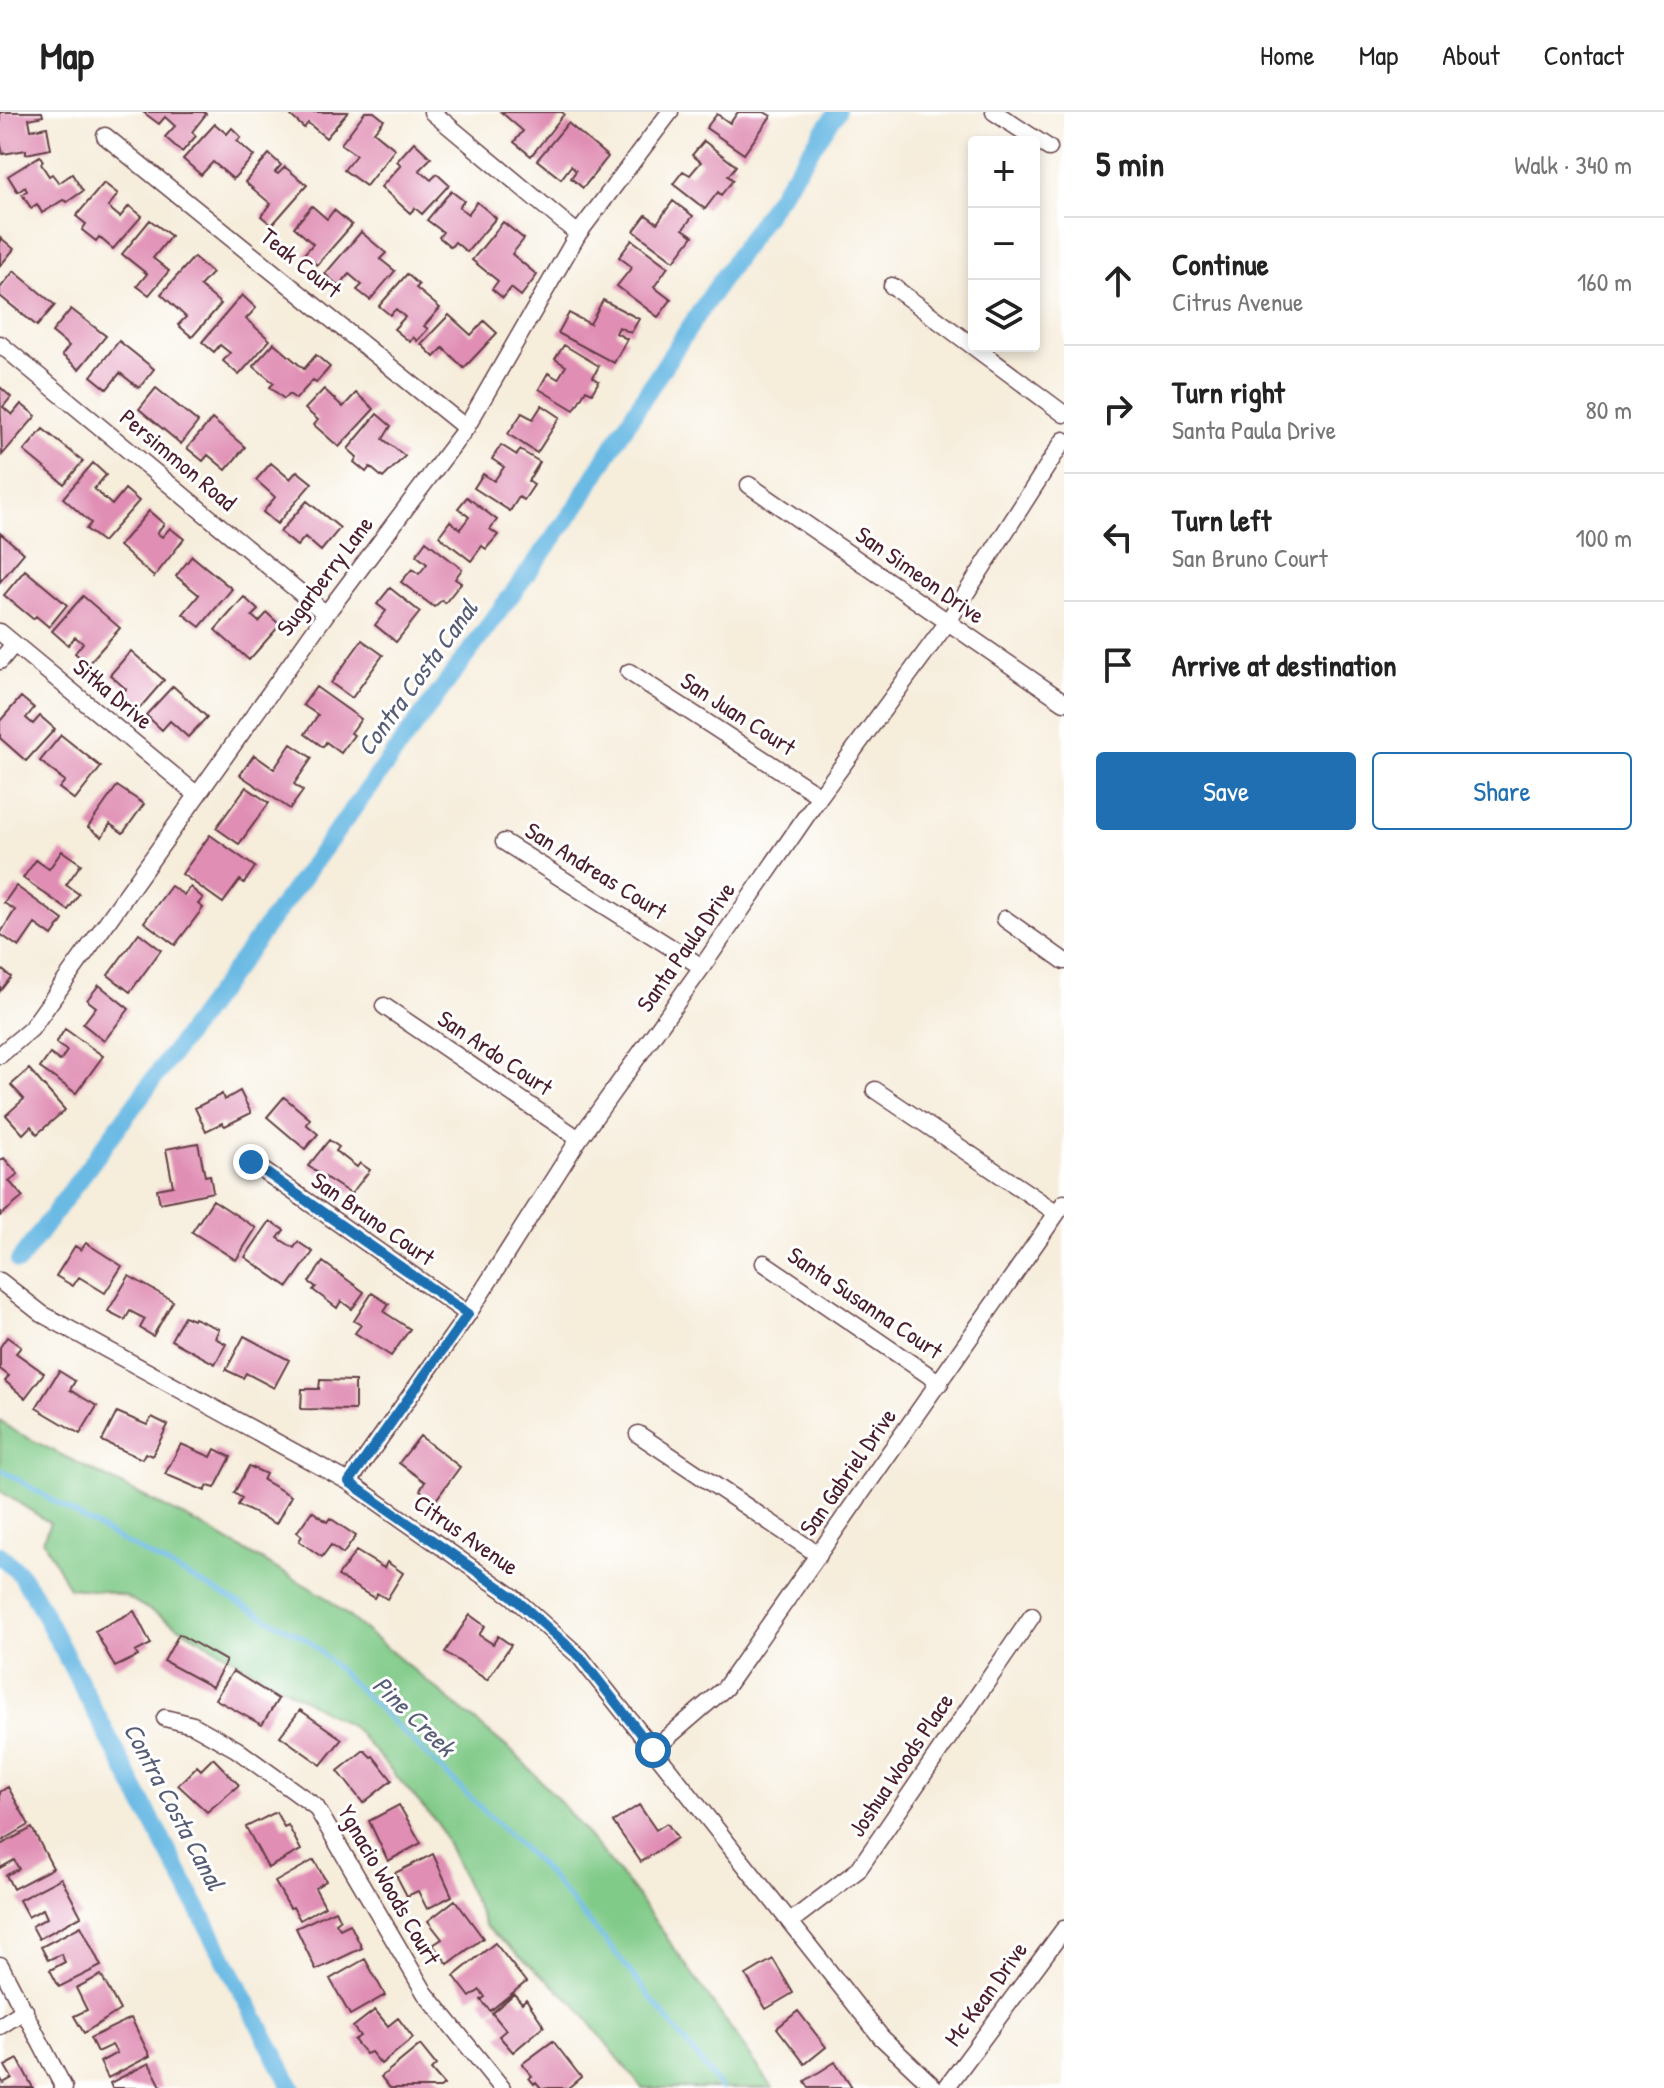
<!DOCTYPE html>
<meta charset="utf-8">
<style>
:root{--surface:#fff;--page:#f2f2f2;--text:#222;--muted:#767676;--line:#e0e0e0;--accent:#1f6fb2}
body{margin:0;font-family:"Patrick Hand",sans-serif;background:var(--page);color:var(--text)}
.controls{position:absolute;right:24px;top:24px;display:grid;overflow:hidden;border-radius:8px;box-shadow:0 4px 12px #0003}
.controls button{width:72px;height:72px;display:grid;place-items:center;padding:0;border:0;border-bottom:2px solid var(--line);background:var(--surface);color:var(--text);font:40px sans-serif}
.stop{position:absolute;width:24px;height:24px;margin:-18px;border:6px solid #1f6fb2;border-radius:50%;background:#fff}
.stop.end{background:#1f6fb2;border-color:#fff;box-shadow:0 2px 8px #0008}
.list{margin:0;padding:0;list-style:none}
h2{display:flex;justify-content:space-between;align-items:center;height:104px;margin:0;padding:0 32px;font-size:34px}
h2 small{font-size:26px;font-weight:400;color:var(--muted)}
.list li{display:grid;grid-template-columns:52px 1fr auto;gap:24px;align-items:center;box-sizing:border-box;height:128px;padding:0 32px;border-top:2px solid var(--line)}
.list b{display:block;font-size:30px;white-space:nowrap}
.list p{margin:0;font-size:26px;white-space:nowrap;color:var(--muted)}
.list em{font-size:26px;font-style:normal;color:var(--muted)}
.actions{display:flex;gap:16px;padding:24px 32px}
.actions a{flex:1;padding:18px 0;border:2px solid var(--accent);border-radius:8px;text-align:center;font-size:28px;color:var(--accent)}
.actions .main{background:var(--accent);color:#fff}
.icon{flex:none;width:44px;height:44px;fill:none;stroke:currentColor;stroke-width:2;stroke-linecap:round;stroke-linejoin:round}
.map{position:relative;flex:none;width:1064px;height:1976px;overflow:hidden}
header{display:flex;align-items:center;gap:48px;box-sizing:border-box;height:112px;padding:0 40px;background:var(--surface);border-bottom:2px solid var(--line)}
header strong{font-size:38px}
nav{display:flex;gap:44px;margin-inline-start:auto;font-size:28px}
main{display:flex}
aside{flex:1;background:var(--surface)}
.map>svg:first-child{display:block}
.green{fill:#81cb89;stroke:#66755a;stroke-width:2}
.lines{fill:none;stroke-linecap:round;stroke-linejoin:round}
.stream{stroke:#6abae4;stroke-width:5}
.canal{stroke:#6abae4;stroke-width:18}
.building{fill:#e08eb4}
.minor-casing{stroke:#643e45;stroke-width:19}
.minor{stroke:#fff;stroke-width:16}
.route{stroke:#1f6fb2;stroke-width:10}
.labels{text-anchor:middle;stroke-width:6;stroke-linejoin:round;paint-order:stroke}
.street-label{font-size:24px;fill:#4a1f2b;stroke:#fff}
.water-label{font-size:26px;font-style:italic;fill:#575d75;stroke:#fff}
</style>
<header>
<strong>Map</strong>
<nav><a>Home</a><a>Map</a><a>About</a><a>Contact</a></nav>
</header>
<main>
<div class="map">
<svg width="1064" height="1976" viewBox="0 0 1064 1976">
<rect width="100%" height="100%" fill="#fff"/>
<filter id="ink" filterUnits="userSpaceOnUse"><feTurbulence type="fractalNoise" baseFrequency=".0125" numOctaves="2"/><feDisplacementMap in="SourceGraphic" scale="16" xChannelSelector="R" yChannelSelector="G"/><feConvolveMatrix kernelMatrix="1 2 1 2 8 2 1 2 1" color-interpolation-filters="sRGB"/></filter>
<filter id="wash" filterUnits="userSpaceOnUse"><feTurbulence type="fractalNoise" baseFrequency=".006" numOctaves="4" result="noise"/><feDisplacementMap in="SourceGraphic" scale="32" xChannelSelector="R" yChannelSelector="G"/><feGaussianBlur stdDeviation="1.8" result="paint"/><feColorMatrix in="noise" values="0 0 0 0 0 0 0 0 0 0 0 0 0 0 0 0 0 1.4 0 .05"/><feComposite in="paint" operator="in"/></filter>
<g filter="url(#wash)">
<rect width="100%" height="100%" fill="#f6eddb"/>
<!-- green -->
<path class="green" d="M 0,1309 L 14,1319 L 202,1414 L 324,1484 L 515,1642 L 556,1685 L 633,1778 L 773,1976 L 642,1976 L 575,1892 L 486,1815 L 438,1712 L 355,1617 L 125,1484 L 103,1479 L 69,1476 L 43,1428 L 50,1411 L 0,1379 Z"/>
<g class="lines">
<!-- stream -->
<path class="stream" d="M 0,1357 L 109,1422 L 308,1528 L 539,1752 L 614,1839 L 721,1976"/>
<!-- canal -->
<path class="canal" d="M 19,1149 L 577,394 C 657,258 747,130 837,0
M 0,1443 L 18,1460 L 33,1481 L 292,1976"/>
</g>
<g id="blocks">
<!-- building -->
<path class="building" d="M 0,0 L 42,0 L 43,4 L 29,7 L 31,18 L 47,15 L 51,37 L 26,42 L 26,38 L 3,42 L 0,29 Z
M 143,0 L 204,0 L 206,2 L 192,20 L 196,24 L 182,40 L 165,25 L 175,14 L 165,5 L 159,12 Z
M 294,0 L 348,0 L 326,26 L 308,11 L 304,16 L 291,4 Z
M 365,0 L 374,0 L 384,8 L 374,20 L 395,37 L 366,74 L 344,58 L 356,43 L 341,32 Z
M 501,0 L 562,0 L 564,2 L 531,44 L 514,30 L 523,19 Z
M 738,0 L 764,0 L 771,4 L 744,42 L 706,16 L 717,2 L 730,11 Z
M 568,11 L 608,45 L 583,76 L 571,66 L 576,59 L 571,54 L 561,67 L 537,48 Z
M 215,12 L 227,22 L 232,16 L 241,25 L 237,29 L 254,44 L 233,67 L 213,50 L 201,63 L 183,47 Z
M 704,29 L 736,54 L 728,64 L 733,68 L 721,83 L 718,80 L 705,97 L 673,72 L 683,59 L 690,63 L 701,50 L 692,43 Z
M 414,30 L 431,46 L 419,58 L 431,68 L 437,62 L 449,73 L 422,102 L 415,96 L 410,101 L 381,75 L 401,53 L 397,49 Z
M 269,42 L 281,53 L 275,60 L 278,62 L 285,55 L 307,73 L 272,113 L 261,104 L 271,92 L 245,70 Z
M 40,44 L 43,49 L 41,52 L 49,64 L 52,62 L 59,71 L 72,62 L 83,79 L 67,90 L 63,88 L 42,101 L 37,92 L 31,96 L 22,82 L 27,79 L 25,75 L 18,80 L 8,64 Z
M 104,71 L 118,82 L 108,95 L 120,105 L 129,94 L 142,104 L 113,137 L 99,125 L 96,129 L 82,118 L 86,112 L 76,104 Z
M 451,79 L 464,89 L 459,95 L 468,102 L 477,90 L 496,106 L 467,140 L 455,130 L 451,135 L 439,125 L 443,120 L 427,108 Z
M 673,89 L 693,104 L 683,117 L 693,124 L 674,149 L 634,119 L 646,103 L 657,111 Z
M 312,94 L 327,107 L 334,98 L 352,113 L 317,153 L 304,142 L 313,132 L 294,115 Z
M 150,108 L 171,124 L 153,146 L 169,159 L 149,183 L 137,174 L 147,162 L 122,142 Z
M 503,110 L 524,127 L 512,142 L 537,163 L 521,184 L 511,176 L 503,186 L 492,177 L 498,169 L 472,148 Z
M 361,120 L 386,141 L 380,147 L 395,159 L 370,188 L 357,178 L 362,173 L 349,162 L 339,174 L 325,162 Z
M 0,125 L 14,137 L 0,154 Z
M 632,128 L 668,155 L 654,175 L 671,188 L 658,205 L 617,174 L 632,155 L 619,145 Z
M 194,145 L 212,161 L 200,174 L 221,192 L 192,225 L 178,213 L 186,205 L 161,182 Z
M 14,159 L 55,193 L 37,214 L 0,184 L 0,176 Z
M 407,162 L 419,173 L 416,176 L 440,196 L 424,214 L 428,217 L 417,229 L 413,225 L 410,230 L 394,217 L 405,205 L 396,197 L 390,203 L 379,194 Z
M 242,183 L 256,196 L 246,207 L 270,228 L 239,263 L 223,249 L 230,241 L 220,233 L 214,240 L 202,230 Z
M 603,188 L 639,207 L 631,221 L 619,215 L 616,221 L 627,227 L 614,251 L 558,221 L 569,201 L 590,212 Z
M 71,197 L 106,224 L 79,257 L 62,243 L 69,234 L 52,220 Z
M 449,203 L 471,223 L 484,209 L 497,221 L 464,256 L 443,236 L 434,245 L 421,232 Z
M 119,229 L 154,257 L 139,276 L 120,261 L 107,277 L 91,264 Z
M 274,231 L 304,257 L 316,243 L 330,255 L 316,271 L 313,268 L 296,287 L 289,282 L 284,287 L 270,275 L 274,271 L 253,254 Z
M 564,233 L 599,254 L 593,265 L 599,269 L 592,281 L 586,278 L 574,298 L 539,277 L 548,261 L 558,267 L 566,254 L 555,247 Z
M 0,275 L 11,285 L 3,295 L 12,303 L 21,292 L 36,304 L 2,343 Z
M 156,276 L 198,310 L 181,332 L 139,297 Z
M 324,277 L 343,295 L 356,281 L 374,297 L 339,335 L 314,313 L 318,308 L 305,297 Z
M 542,293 L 560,305 L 537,341 L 508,322 L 522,301 L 533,307 Z
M 377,302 L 391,314 L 383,327 L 405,344 L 383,366 L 370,355 L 366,360 L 354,350 L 357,345 L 348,337 Z
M 212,307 L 245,335 L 226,358 L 208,343 L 203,349 L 187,336 Z
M 43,317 L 83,349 L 64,372 L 24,339 Z
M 501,333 L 517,343 L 520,338 L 540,350 L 528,369 L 534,373 L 524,388 L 519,385 L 510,399 L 474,376 L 483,362 L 494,369 L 504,355 L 492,347 Z
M 93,351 L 106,363 L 94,377 L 112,393 L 125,377 L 139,389 L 103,430 L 86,417 L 91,411 L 63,386 Z
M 271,351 L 290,367 L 297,359 L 312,371 L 277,412 L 263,400 L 275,385 L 256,368 Z
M 467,385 L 497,408 L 490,417 L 498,423 L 486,437 L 482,434 L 471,449 L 439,424 L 450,409 L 460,417 L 469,405 L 458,396 Z
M 307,389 L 340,416 L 321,439 L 305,425 L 297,434 L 280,420 Z
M 149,399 L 164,412 L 157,421 L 162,425 L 170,416 L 184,427 L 154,465 L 119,434 Z
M 0,421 L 24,441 L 0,470 Z
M 426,429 L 462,457 L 455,467 L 461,471 L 445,491 L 442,488 L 434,495 L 401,470 L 412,457 L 419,462 L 427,452 L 416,443 Z
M 192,444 L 232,477 L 200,515 L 183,502 L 199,483 L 176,464 Z
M 25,458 L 67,493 L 49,515 L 36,504 L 33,507 L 4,483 Z
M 390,476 L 420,500 L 396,530 L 375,513 L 386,499 L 377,492 Z
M 83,484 L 120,516 L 88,552 L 75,541 L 83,531 L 75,525 L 68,533 L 52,519 Z
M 244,485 L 258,498 L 252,504 L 259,510 L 267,501 L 280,513 L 249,548 L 215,518 Z
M 362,528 L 383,543 L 352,586 L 331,571 Z
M 131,539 L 164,568 L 138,598 L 121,583 L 126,577 L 110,563 Z
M 173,574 L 207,605 L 188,625 L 170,609 L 162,618 L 146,603 Z
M 316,575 L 361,607 L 351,621 L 354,623 L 341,641 L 326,630 L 323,635 L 305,622 L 318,603 L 303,593 Z
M 21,585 L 34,596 L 26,606 L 33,612 L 40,604 L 55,617 L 26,649 L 0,626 L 0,609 Z
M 61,623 L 101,655 L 75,688 L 59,676 L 65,669 L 40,649 Z
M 291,632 L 312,646 L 294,672 L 303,679 L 290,697 L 240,663 L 254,643 L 274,657 Z
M 117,674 L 144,692 L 123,721 L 110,712 L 102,725 L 88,715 Z
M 246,675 L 269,691 L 239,732 L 216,716 Z
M 210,723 L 255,755 L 244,771 L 240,768 L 223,791 L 182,762 Z
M 62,739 L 81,752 L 66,773 L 79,782 L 68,798 L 23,766 L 36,748 L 49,757 Z
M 16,774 L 63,808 L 52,824 L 35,812 L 19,835 L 0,822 L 15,798 L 4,791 Z
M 171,774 L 184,783 L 190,775 L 203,786 L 198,792 L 203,796 L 175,833 L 144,810 Z
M 139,821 L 161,838 L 130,880 L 108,863 Z
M 0,856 L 11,865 L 0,879 Z
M 99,873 L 129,897 L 104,929 L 83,912 L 96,895 L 87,888 Z
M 65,917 L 103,944 L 76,981 L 40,956 L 50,942 L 60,949 L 67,939 L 56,931 Z
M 29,957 L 65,998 L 37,1022 L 31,1014 L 23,1022 L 6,1003 L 24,987 L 11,973 Z
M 240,979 L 251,1001 L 225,1014 L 222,1011 L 206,1019 L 195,996 L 222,982 L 224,988 Z
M 284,985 L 310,1007 L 306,1012 L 318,1022 L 305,1037 L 267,1005 Z
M 329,1028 L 339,1035 L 336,1039 L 357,1055 L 360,1051 L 370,1058 L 351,1082 L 308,1054 Z
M 198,1031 L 205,1064 L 210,1063 L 213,1080 L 160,1091 L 157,1077 L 173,1074 L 166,1037 Z
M 4,1046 L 18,1062 L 9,1069 L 23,1085 L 0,1104 L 0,1049 Z
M 213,1088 L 256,1116 L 236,1148 L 192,1120 Z
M 270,1109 L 284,1118 L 278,1126 L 294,1136 L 298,1130 L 313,1140 L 288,1175 L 245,1145 Z
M 86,1131 L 122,1154 L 105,1181 L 79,1165 L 73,1174 L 56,1164 L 75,1134 L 81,1138 Z
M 323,1150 L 364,1180 L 352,1197 L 341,1189 L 337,1196 L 313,1178 L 316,1175 L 309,1170 Z
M 129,1164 L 173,1189 L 153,1224 L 140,1216 L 145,1207 L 130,1199 L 125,1208 L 108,1199 Z
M 372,1181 L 389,1192 L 384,1200 L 410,1217 L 391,1244 L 355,1221 L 361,1213 L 354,1209 Z
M 184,1204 L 193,1208 L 194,1206 L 219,1217 L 215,1226 L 226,1232 L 215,1252 L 171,1228 Z
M 244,1224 L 289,1248 L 274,1276 L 246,1261 L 243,1266 L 226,1258 Z
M 7,1225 L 21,1235 L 16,1241 L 44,1261 L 25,1286 L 5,1269 L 9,1264 L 0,1257 L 0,1235 Z
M 59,1259 L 75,1269 L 70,1278 L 97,1294 L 80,1322 L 36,1296 Z
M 320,1268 L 355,1269 L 355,1298 L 301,1297 L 302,1277 L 319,1277 Z
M 117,1300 L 147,1313 L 152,1305 L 168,1313 L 152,1344 L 145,1341 L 142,1347 L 102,1329 Z
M 420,1324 L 460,1355 L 435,1389 L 420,1378 L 425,1370 L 399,1351 Z
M 181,1332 L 211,1345 L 215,1337 L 231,1345 L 215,1376 L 208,1374 L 205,1379 L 165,1362 Z
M 249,1354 L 266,1362 L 263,1368 L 291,1384 L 276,1412 L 238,1393 L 242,1386 L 234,1381 Z
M 312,1399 L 327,1410 L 330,1406 L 356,1424 L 343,1442 L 331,1433 L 322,1445 L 299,1429 L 302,1424 L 297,1420 Z
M 356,1439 L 384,1456 L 387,1450 L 403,1461 L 387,1487 L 377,1481 L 374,1486 L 338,1464 Z
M 134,1499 L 151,1532 L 135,1540 L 138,1544 L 115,1555 L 95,1519 Z
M 470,1503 L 485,1514 L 479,1523 L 493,1532 L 498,1524 L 511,1533 L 487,1568 L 445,1540 Z
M 179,1522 L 226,1549 L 212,1575 L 164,1549 Z
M 233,1559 L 278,1587 L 262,1613 L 215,1587 Z
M 300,1598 L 342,1627 L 321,1653 L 280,1624 Z
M 364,1638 L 371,1645 L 373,1644 L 392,1668 L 363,1691 L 338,1659 Z
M 213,1646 L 239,1673 L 207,1700 L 178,1673 L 197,1654 L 201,1658 Z
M 8,1675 L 29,1713 L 0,1730 L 0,1680 Z
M 399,1693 L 421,1731 L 388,1749 L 369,1709 Z
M 639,1693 L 656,1718 L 667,1711 L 677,1726 L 641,1750 L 613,1710 Z
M 276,1700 L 284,1715 L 288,1713 L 301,1738 L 268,1756 L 246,1715 Z
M 32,1716 L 53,1756 L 13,1777 L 6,1763 L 19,1757 L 14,1748 L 0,1756 L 0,1733 Z
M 433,1742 L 452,1784 L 427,1797 L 418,1779 L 407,1784 L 395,1761 Z
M 314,1748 L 326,1769 L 315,1776 L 325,1794 L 300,1808 L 293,1795 L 290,1796 L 275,1770 Z
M 61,1766 L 81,1804 L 39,1827 L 32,1814 L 47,1806 L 43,1797 L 28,1805 L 19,1788 Z
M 455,1788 L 483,1826 L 448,1852 L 433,1833 L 442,1827 L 428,1809 Z
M 335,1798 L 340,1808 L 336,1811 L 340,1817 L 350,1812 L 362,1836 L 316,1858 L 296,1816 Z
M 81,1814 L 101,1854 L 59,1875 L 50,1858 L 65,1850 L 61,1842 L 48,1848 L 41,1835 Z
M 495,1831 L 526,1870 L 490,1899 L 481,1888 L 485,1885 L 480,1878 L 470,1885 L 454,1864 Z
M 365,1847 L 385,1883 L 350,1903 L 330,1867 Z
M 773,1847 L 793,1881 L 766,1897 L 746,1863 Z
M 101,1863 L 120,1898 L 84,1921 L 74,1904 L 87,1898 L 76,1876 Z
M 514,1882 L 522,1891 L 526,1887 L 544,1914 L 513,1940 L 499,1924 L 506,1918 L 492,1901 Z
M 375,1898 L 388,1914 L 398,1906 L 413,1926 L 381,1952 L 371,1940 L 366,1942 L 354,1928 L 360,1924 L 353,1915 Z
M 798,1899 L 826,1935 L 805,1952 L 777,1916 Z
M 131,1906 L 150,1944 L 108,1966 L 100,1950 L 117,1941 L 112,1933 L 97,1940 L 90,1926 Z
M 553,1929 L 581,1965 L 568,1976 L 541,1976 L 536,1970 L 534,1972 L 529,1966 L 532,1964 L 522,1952 Z
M 420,1933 L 436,1953 L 431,1958 L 444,1973 L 440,1976 L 390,1976 L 381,1965 Z
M 18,1947 L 33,1976 L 0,1976 L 0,1965 L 3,1971 L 12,1966 L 5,1954 Z
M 835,1950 L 852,1976 L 809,1976 L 805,1969 Z
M 149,1951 L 162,1976 L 112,1976 L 110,1971 Z"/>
</g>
</g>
<g filter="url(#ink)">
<use href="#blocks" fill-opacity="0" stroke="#643e45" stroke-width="2"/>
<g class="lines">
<defs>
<path id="minor" d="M 432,0 L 578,122
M 994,0 L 1049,36
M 105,24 L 466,316
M 892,174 L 1064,302
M 0,232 L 326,502
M 749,373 L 1064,590
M 0,520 L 196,682
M 0,549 L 14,532
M 629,560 L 820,684
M 504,730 L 702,855
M 1005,807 L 1064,849
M 384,894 L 579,1027
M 0,943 L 31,917 L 326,502 L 466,316 L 578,122 L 670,0
M 875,978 L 1057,1101
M 251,1050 L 468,1202
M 764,1151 L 940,1271
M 0,1169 L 42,1202 L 349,1370 L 512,1484 L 580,1545 L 881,1925 L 935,1976
M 638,1322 L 819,1443
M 349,1370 L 468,1202 L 579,1027 L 702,855 L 820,684 L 947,511 L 1064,328
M 165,1606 L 193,1613 L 236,1637 L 316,1695 L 425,1881 L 502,1976
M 653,1638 L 725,1576 L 1064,1091
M 790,1810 L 858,1758 L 1032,1504
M 0,1853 L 64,1976
M 0,1914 L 25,1898
M 946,1976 L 1064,1817"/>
</defs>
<!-- minor casing -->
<use href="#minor" class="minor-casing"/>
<!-- minor -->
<use href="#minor" class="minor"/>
</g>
</g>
<g class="lines" filter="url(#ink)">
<!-- route -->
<path class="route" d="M 251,1050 L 468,1202 L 349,1370 L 512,1484 L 580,1545 L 653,1638"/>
</g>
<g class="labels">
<!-- street labels -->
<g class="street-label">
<text transform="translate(301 151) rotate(39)" y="8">Teak Court</text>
<text transform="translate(178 348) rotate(40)" y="8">Persimmon Road</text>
<text transform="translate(920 463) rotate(35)" y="8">San Simeon Drive</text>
<text transform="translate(325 464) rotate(-53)" y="8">Sugarberry Lane</text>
<text transform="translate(113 582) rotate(40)" y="8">Sitka Drive</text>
<text transform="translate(738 602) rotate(33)" y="8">San Juan Court</text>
<text transform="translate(596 759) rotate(32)" y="8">San Andreas Court</text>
<text transform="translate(686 835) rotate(-55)" y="8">Santa Paula Drive</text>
<text transform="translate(495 941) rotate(34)" y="8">San Ardo Court</text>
<text transform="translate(373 1107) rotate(35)" y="8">San Bruno Court</text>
<text transform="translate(865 1191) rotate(34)" y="8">Santa Susanna Court</text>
<text transform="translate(848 1360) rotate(-55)" y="8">San Gabriel Drive</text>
<text transform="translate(466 1423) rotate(35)" y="8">Citrus Avenue</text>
<text transform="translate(901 1653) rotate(-56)" y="8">Joshua Woods Place</text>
<text transform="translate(389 1773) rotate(60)" y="8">Ygnacio Woods Court</text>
<text transform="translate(986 1882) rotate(-54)" y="8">Mc Kean Drive</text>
</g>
<!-- water labels -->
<g class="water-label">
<text transform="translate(417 566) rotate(-54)" y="9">Contra Costa Canal</text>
<text transform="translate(414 1604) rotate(44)" y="9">Pine Creek</text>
<text transform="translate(174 1694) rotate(62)" y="9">Contra Costa Canal</text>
</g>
</g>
</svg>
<div class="controls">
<button>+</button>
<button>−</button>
<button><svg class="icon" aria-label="layers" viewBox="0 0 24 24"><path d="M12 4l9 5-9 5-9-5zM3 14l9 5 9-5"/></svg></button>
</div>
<div class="stop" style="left:653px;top:1638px"></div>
<div class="stop end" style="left:251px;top:1050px"></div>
</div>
<aside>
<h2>5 min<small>Walk · 340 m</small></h2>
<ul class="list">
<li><svg class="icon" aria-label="ahead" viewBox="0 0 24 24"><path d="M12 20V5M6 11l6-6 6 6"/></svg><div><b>Continue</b><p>Citrus Avenue</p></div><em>160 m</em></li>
<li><svg class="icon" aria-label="right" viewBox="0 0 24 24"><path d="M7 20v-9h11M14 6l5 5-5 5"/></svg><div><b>Turn right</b><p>Santa Paula Drive</p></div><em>80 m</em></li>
<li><svg class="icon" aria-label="left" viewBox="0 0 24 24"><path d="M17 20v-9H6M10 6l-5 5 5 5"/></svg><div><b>Turn left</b><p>San Bruno Court</p></div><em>100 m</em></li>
<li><svg class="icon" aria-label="arrive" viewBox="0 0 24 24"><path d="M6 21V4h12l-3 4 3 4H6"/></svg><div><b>Arrive at destination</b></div></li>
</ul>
<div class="actions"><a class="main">Save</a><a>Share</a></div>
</aside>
</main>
